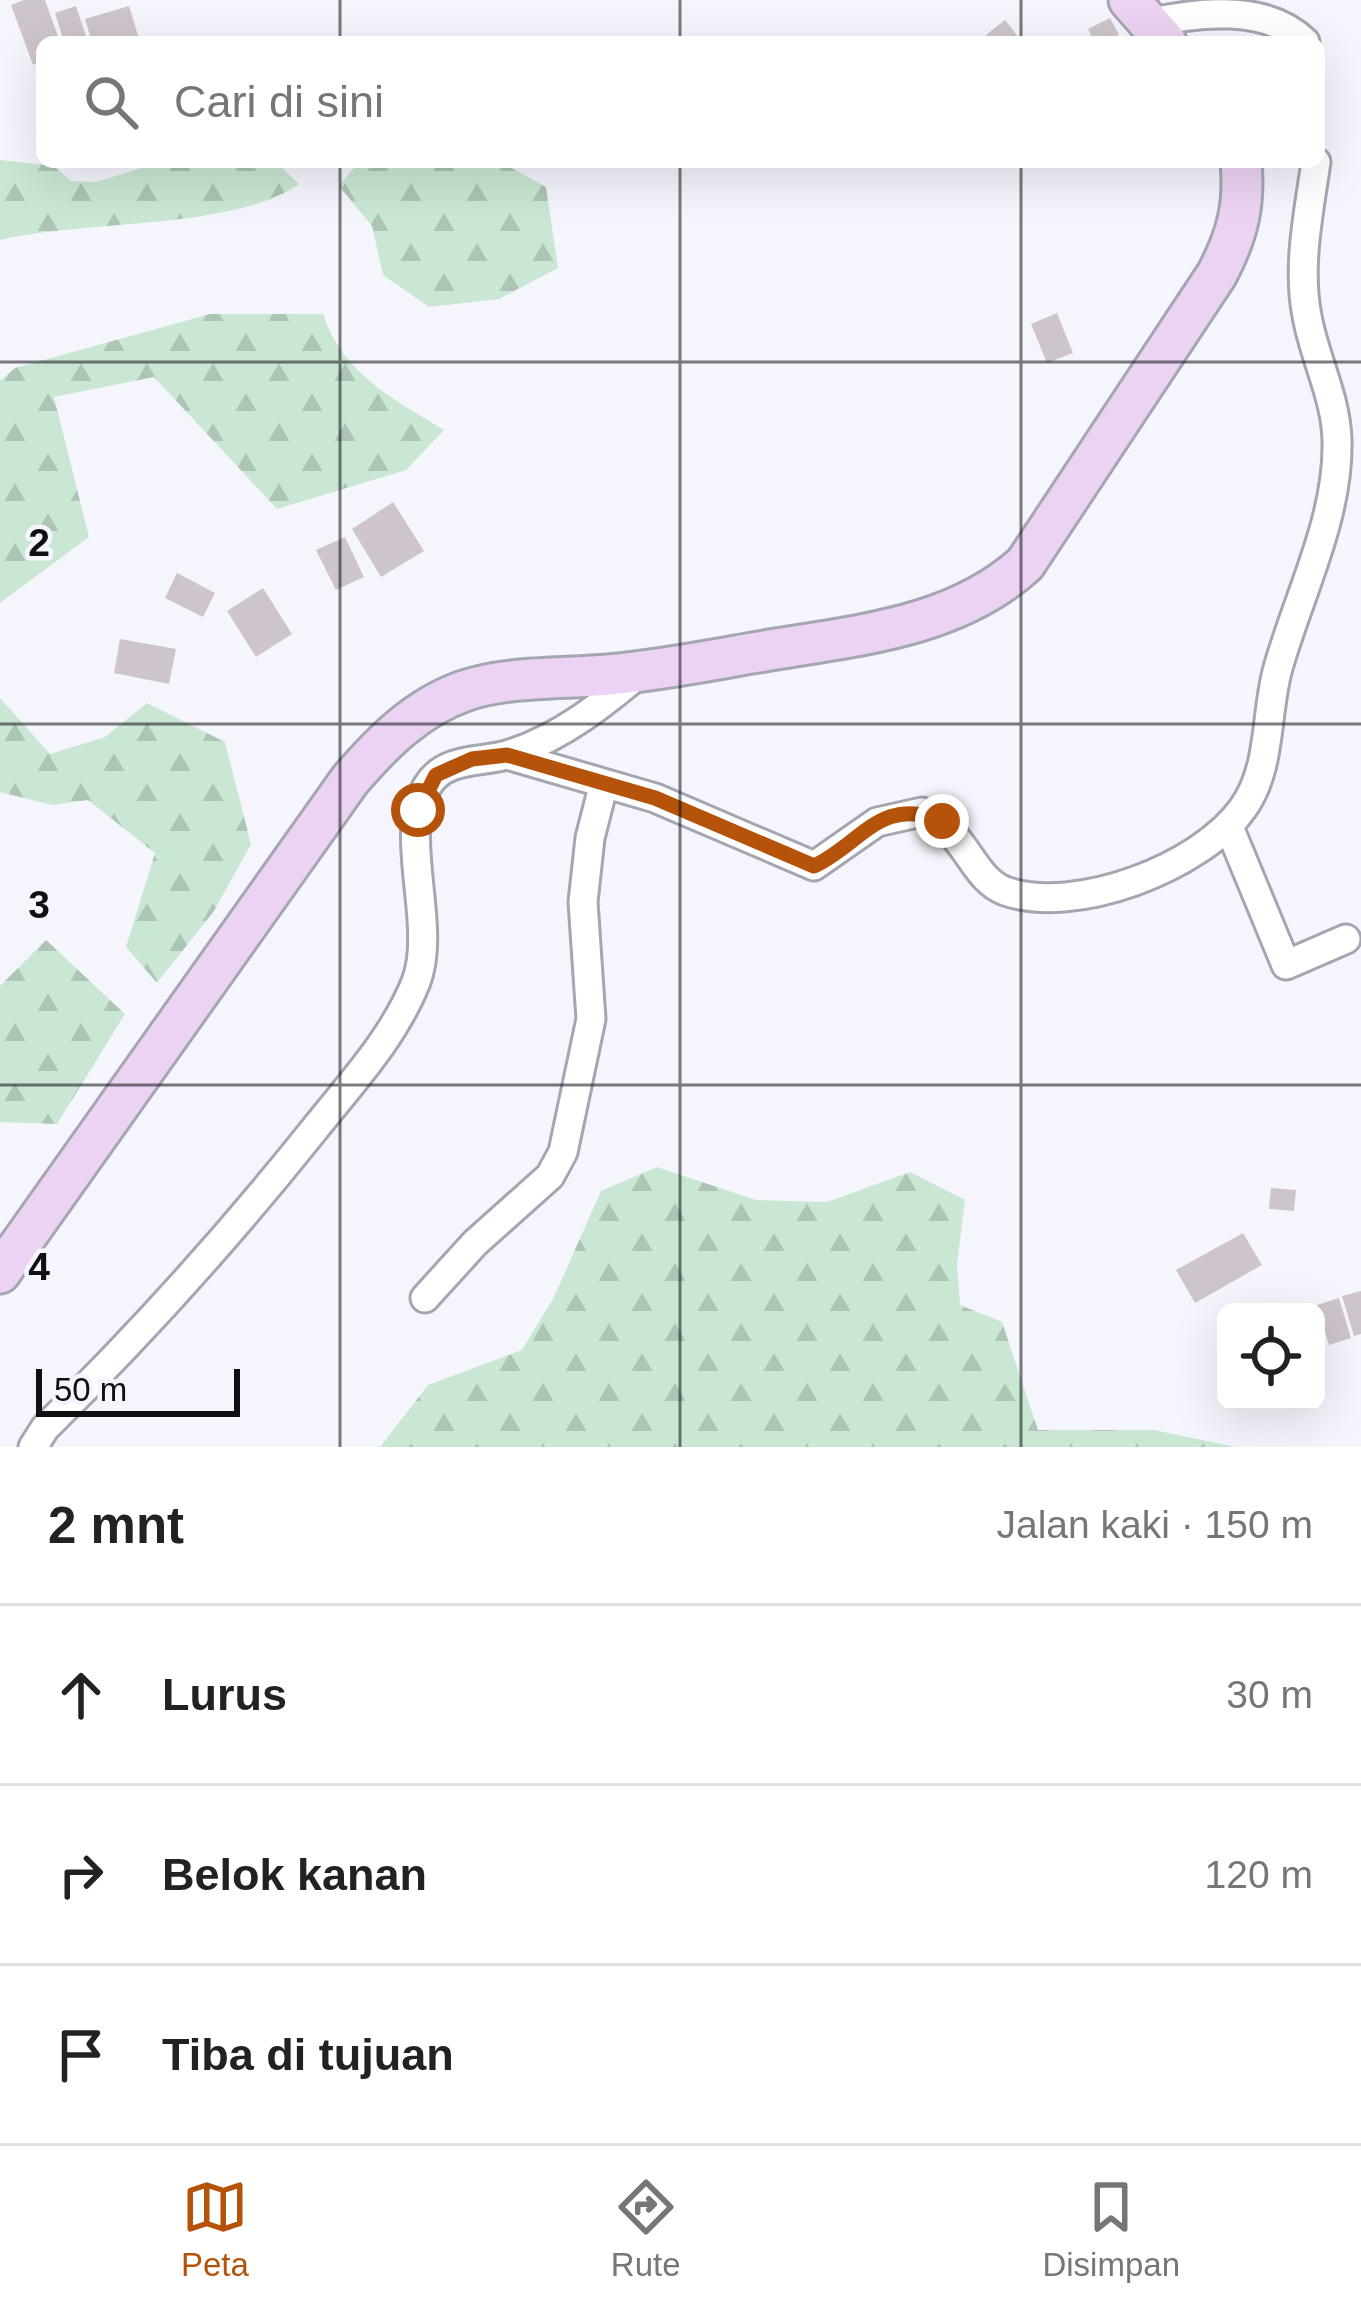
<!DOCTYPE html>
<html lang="id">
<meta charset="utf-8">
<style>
:root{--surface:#fff;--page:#f2f2f2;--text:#222;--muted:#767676;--line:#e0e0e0;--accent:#b45309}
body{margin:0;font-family:Arial,sans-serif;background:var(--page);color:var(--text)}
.controls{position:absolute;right:36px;bottom:36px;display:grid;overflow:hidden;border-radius:18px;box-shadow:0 12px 48px #0002}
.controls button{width:108px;height:108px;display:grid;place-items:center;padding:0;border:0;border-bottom:3px solid var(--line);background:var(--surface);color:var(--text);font:60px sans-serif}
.scale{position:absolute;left:36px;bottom:30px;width:204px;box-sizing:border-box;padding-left:12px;border:6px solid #0f1014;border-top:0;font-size:33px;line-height:42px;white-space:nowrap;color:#0f1014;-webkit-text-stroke:9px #f5f6fd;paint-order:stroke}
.stop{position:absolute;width:36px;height:36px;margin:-27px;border:9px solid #b45309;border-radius:50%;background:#fff}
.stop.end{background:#b45309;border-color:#fff;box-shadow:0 3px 12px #0008}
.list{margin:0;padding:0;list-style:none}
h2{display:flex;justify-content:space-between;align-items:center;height:156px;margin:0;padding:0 48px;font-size:51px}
h2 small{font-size:39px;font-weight:400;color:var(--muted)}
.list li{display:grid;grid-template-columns:78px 1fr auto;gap:36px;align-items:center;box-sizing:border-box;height:180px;padding:0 48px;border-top:3px solid var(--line)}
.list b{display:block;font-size:45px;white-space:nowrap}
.list em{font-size:39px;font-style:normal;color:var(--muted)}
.icon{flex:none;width:66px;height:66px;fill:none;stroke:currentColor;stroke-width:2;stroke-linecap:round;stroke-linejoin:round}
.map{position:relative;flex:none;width:1361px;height:1447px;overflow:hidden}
.search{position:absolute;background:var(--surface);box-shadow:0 12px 48px #0002;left:36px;right:36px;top:36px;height:132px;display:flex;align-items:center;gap:30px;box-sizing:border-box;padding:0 42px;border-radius:18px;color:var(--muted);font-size:45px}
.sheet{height:696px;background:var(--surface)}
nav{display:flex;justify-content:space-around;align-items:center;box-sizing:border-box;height:168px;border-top:3px solid var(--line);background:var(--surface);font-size:33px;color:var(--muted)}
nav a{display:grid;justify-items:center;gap:6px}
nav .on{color:var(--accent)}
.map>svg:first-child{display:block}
.forest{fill:url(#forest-firs)}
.building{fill:#cec4cc}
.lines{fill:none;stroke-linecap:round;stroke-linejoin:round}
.minor-casing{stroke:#a4a6b1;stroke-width:33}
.secondary-casing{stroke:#a4a6b1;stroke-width:45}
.minor{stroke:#fff;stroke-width:27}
.secondary{stroke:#edd3f3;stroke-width:39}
.route{stroke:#b45309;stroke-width:15}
.grid{fill:none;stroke:#0f1014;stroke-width:3;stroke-opacity:0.55}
.grid-label{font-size:39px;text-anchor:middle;font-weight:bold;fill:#0f1014;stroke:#f5f6fd;stroke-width:9;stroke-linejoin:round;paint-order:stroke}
</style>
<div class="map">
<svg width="1361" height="1447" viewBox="0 0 1361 1447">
<defs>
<pattern id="forest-firs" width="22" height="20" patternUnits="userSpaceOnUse" patternTransform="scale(3)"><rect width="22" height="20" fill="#cae7d3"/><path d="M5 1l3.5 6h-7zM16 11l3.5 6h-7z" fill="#acc5b4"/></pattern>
</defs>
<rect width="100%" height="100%" fill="#f5f6fd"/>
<!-- forest -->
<path class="forest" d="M 0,160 L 54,166 L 71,181 L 96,182 L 161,162 L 276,162 L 299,184 C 234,230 83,220 0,240 Z
M 359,162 L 501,162 L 546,187 L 558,268 L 499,299 L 429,307 L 383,275 L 372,226 L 339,186 Z
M 210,314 L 323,314 C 342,373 393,399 444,430 L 406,470 L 277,509 L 154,377 L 54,397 L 89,537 L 0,603 L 0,381 L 15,368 Z
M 0,698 L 50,754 L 105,737 L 147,703 L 225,742 L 251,844 L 214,911 L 157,983 L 126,947 L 155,853 L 88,800 L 52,805 L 0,792 Z
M 46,940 L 125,1014 L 57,1124 L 0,1122 L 0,986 Z
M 657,1167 L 756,1200 L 827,1202 L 910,1172 L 965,1200 L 957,1265 L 960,1305 L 1002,1322 L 1038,1430 L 1154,1430 L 1236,1447 L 380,1447 L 428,1385 L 522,1350 L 554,1297 L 601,1191 Z"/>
<!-- building -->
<path class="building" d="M 24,0 L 45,0 L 60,42 L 42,42 L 42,61 L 33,65 L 11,5 Z
M 76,6 L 88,42 L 64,42 L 55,13 Z
M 129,6 L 140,42 L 92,42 L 85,19 Z
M 1110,18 L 1119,35 L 1094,42 L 1088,29 Z
M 1005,20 L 1017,35 L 1009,42 L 991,42 L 986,35 Z
M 1057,313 L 1073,353 L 1047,363 L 1031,324 Z
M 393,502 L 424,551 L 381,577 L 352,529 Z
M 345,537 L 364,577 L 336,590 L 316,550 Z
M 177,573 L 215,593 L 203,617 L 165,598 Z
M 263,588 L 292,634 L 256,657 L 227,611 Z
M 120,639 L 176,649 L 169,684 L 114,673 Z
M 1271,1188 L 1296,1190 L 1294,1211 L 1269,1209 Z
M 1243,1233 L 1262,1265 L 1195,1303 L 1176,1270 Z
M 1361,1291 L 1361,1334 L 1354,1336 L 1342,1296 Z
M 1339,1298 L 1351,1338 L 1329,1345 L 1317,1305 Z"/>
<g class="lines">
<defs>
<path id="minor" d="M 1149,23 C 1197,12 1267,4 1305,42
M 507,755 L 655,798 L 814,866 L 877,822 L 922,812 C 967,831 971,878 1005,891 C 1075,916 1202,867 1243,808 C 1272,768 1265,714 1278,668 C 1299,594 1339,518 1337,440 C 1336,397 1314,357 1307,316 C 1297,266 1309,211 1316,162
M 1229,827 L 1286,965 L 1346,939
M 425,1298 L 475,1243 L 550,1176 L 563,1152 L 591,1019 L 583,902 L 590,838 L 603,787
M 33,1447 L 45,1428 C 141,1334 229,1236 313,1131 C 351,1083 393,1039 416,982 C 438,924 396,833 428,785 C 446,756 483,763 510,754 C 560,738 602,705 641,672"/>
<path id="secondary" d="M 1129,0 L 1166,42
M 0,1273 L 350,780 C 382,743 416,708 464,691 C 508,676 562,679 608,675 C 663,670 717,659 770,650 C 860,635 955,627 1025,564 L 1217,274 C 1237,236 1245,206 1241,162"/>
</defs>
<!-- minor casing -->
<use href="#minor" class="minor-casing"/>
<!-- secondary casing -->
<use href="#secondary" class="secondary-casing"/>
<!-- minor -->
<use href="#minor" class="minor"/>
<!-- secondary -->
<use href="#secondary" class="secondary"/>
</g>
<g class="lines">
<!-- route -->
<path class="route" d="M 418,810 L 436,775 L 472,759 L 507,755 L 655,798 L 814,866 C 861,844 881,795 942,821"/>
</g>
<!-- grid -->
<path class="grid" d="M 340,0 L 340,42M 680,0 L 680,42M 1021,0 L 1021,42M 340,162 L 340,1447M 680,162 L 680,1447M 1021,162 L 1021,1447M 0,362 L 1361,362M 0,724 L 1361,724M 0,1085 L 1361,1085"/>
<g class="grid-label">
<text x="39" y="556">2</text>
<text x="39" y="918">3</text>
<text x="39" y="1280">4</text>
</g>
</svg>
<div class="controls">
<button><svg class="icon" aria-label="locate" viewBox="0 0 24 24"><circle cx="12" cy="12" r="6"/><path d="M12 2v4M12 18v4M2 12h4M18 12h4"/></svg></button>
</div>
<div class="scale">50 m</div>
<div class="stop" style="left:418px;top:810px"></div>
<div class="stop end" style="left:942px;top:821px"></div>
<div class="search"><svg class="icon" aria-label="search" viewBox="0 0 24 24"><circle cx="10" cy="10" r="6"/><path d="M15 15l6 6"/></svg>Cari di sini</div>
</div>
<section class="sheet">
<h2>2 mnt<small>Jalan kaki · 150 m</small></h2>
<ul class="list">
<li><svg class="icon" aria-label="ahead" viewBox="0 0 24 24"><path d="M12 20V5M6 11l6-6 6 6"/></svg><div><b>Lurus</b></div><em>30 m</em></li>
<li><svg class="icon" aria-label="right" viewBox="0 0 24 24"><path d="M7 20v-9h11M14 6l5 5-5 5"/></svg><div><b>Belok kanan</b></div><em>120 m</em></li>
<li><svg class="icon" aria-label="arrive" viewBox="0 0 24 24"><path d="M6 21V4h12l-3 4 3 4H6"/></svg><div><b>Tiba di tujuan</b></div></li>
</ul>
</section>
<nav>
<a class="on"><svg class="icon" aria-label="map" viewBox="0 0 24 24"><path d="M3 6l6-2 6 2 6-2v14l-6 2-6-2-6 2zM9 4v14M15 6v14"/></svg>Peta</a>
<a><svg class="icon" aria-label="directions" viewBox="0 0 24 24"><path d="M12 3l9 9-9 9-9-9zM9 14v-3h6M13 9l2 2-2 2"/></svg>Rute</a>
<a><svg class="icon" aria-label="saved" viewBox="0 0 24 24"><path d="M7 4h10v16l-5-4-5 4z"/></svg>Disimpan</a>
</nav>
